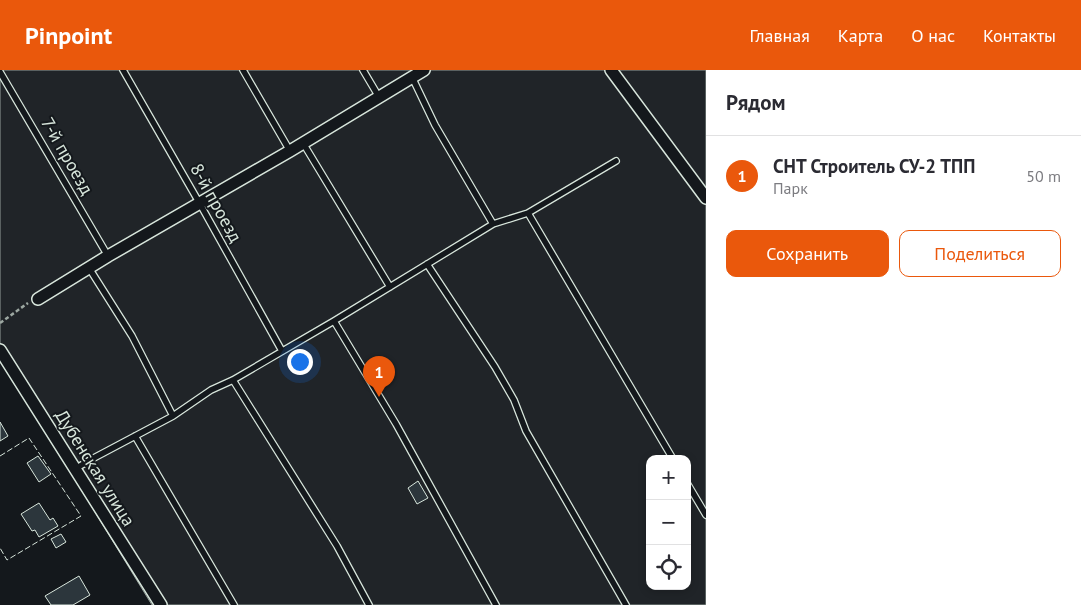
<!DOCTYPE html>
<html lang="ru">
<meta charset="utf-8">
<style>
:root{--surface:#fff;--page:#f7f7f7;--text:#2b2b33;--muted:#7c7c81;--line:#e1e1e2;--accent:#ea580c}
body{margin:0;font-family:"PT Sans",sans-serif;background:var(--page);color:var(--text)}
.controls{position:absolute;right:15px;bottom:15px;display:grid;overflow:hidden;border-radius:10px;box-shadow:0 2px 8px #0003}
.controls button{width:45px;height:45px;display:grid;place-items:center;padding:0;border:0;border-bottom:1px solid var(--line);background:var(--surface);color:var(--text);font:25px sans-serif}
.you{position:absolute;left:299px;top:291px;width:18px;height:18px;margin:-12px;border:4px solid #fff;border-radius:50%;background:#1a73e8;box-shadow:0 0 0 8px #1a73e833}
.badge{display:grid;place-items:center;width:32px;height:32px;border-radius:50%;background:var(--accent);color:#fff;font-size:16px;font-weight:700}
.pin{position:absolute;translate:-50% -41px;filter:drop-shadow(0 1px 2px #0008)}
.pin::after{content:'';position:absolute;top:26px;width:18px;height:15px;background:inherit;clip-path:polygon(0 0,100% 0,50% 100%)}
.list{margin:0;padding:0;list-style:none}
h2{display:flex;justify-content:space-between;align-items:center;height:65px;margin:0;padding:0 20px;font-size:21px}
h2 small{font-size:16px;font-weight:400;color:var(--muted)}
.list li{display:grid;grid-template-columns:32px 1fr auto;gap:15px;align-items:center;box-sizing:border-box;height:80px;padding:0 20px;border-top:1px solid var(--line)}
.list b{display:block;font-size:19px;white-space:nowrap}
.list p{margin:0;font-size:16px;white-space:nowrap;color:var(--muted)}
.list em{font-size:16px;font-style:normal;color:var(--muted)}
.actions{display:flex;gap:10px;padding:15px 20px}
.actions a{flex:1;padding:11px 0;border:1px solid var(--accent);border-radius:10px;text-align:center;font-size:18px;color:var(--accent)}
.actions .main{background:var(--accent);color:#fff}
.icon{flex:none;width:28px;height:28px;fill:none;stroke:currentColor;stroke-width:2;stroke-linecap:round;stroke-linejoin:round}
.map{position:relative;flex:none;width:706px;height:535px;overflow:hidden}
header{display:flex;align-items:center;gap:30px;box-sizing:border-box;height:70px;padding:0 25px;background:var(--accent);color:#fff}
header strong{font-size:24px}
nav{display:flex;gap:28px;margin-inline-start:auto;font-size:18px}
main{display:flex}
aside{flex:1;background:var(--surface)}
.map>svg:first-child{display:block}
.green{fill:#202428;stroke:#939e99;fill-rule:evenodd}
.building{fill:#2c363c;stroke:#d8e6dc}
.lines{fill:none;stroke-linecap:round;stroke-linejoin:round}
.lane-casing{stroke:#d8e6dc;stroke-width:8}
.street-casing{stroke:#d8e6dc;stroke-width:14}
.path{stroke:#9da8a2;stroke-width:2.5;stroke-dasharray:4 2.5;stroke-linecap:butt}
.lane{stroke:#14181c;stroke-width:5.5}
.street{stroke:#14181c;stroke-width:11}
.fence{stroke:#d8e6dc;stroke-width:1;stroke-dasharray:6 2.5;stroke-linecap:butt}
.labels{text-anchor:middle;stroke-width:4;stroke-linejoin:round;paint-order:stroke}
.street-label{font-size:18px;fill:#d8e6dc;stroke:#14181c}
</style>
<header>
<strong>Pinpoint</strong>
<nav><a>Главная</a><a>Карта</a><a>О нас</a><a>Контакты</a></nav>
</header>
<main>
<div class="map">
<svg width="706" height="535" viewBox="0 0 706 535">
<rect width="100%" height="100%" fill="#14181c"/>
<!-- green -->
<path class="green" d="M 0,0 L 706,0 L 706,535 L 152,535 L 22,323 L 0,289 ZM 650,389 L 687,389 L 687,516 L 650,516 Z"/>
<!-- building -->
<path class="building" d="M 0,352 L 8,366 L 0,371 Z
M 38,386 L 51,404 L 39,412 L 27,393 Z
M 418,411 L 428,428 L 417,434 L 408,418 Z
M 39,433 L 50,450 L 53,448 L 58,456 L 39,467 L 35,460 L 32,461 L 21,444 Z
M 61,464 L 66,472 L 56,478 L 51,469 Z
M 79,506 L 90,525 L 73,535 L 51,535 L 45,526 Z"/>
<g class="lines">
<defs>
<path id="lane" d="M 123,0 L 200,134 L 282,281
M 243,0 L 290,81
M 363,0 L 379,27
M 0,2 L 108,186
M 412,7 L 435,55 L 493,154
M 303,73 L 390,217
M 528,143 L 673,389
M 427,194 L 495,297 L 514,330 L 526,361 L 626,535
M 89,198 L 132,266 L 173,346
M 334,251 L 396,354 L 496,535
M 233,310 L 337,476 L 369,535
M 135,366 L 234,535
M 75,399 L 90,390 L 173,346 L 211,320 L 233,310 L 334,251 L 493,154 L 528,143 L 616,91
M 687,413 L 706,445"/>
<path id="street" d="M 611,0 L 706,128
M 38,229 L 108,186 L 290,81 L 424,0
M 0,280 L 161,535"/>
</defs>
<!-- lane casing -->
<use href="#lane" class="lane-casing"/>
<!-- street casing -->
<use href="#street" class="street-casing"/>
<!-- path -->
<path class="path" d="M 0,253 L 28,233"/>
<!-- lane -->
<use href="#lane" class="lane"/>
<!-- street -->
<use href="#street" class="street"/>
<!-- fence -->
<path class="fence" d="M 0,386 L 29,368 L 81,446 L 7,490 L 0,478"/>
</g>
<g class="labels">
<!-- street labels -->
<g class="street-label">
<text transform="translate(67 86) rotate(60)" y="6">7-й проезд</text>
<text transform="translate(216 133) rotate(61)" y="6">8-й проезд</text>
<text transform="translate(95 398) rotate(58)" y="6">Дубенская улица</text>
</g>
</g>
</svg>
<div class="controls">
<button>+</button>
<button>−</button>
<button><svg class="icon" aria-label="locate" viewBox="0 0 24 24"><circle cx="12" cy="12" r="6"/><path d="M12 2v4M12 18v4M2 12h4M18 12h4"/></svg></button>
</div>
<div class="you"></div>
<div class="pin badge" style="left:379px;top:327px">1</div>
</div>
<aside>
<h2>Рядом<small></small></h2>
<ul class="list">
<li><span class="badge">1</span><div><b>СНТ Строитель СУ-2 ТПП</b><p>Парк</p></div><em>50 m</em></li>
</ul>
<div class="actions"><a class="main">Сохранить</a><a>Поделиться</a></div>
</aside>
</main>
